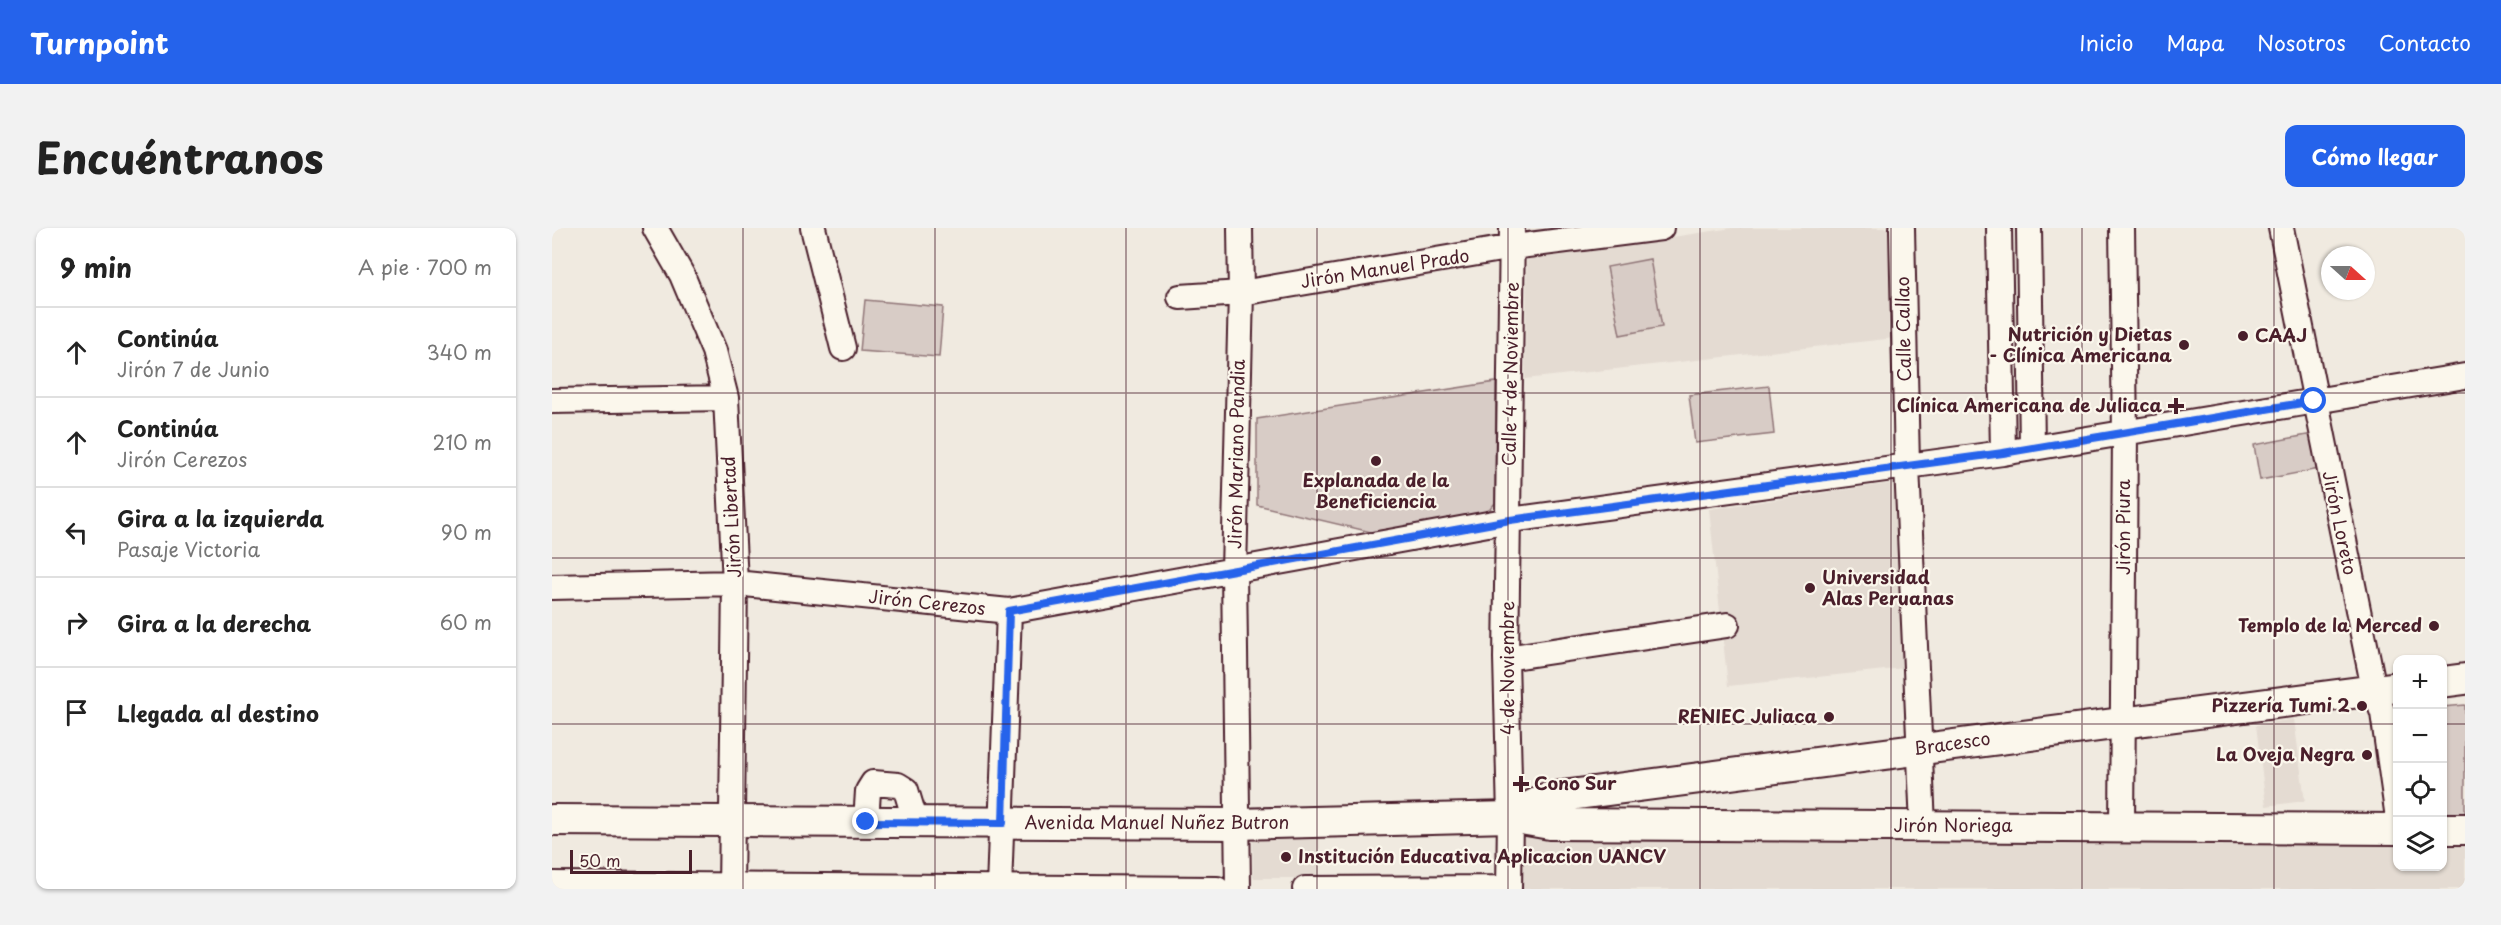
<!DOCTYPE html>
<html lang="es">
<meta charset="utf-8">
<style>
:root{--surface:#fff;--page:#f2f2f2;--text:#222;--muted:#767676;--line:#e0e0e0;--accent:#2563eb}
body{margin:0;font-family:"Playpen Sans",sans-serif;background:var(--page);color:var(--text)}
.controls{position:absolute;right:18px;bottom:18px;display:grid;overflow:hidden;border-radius:12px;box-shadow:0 2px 4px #0004}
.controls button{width:54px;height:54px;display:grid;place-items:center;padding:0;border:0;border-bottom:2px solid var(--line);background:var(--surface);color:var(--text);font:30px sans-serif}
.compass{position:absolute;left:1769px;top:18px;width:54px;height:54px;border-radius:50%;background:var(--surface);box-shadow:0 2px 4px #0004;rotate:111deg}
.scale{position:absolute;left:18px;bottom:15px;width:122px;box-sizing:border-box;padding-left:6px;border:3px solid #4a1f2b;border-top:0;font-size:16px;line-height:21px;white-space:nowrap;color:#4a1f2b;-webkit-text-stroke:4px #fbf7ec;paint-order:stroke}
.stop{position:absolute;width:18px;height:18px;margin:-14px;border:4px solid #2563eb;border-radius:50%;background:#fff}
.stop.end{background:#2563eb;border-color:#fff;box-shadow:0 2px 6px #0008}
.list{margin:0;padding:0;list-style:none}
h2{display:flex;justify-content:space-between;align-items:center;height:78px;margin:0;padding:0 24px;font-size:26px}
h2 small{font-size:20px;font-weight:400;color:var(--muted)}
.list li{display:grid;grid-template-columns:39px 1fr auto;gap:18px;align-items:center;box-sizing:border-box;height:90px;padding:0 24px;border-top:2px solid var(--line)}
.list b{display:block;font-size:22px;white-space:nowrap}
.list p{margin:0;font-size:20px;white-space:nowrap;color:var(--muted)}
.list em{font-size:20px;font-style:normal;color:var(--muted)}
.icon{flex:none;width:33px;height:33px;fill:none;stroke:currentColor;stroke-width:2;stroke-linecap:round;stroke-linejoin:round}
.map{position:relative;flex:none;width:1913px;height:661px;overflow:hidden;border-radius:12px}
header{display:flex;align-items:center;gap:36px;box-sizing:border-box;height:84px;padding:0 30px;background:var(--accent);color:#fff}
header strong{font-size:28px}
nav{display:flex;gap:33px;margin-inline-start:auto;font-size:21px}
.intro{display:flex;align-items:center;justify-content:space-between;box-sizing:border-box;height:144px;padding:0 36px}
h1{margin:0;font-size:42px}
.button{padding:15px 27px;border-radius:12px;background:var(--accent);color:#fff;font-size:21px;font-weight:700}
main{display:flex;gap:36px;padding:0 36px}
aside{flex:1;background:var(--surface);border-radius:12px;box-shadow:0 2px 4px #0004}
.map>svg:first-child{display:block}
.built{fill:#e4dbd2}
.green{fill:#d8ccc6;stroke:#917678;stroke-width:1.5}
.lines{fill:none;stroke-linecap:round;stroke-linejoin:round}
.minor-casing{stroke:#4a1f2b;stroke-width:28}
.major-casing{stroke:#4a1f2b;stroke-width:34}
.minor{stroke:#fbf7ec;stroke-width:24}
.major{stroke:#fbf7ec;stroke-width:30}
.route{stroke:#2563eb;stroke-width:8}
.grid{fill:none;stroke:#4a1f2b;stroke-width:1.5;stroke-opacity:0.55}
.poi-dot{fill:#4a1f2b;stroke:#fbf7ec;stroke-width:2}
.labels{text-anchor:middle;stroke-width:4.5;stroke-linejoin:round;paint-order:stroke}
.street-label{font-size:18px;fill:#4a1f2b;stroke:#fbf7ec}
.poi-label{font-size:18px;font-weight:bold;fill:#4a1f2b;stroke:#fbf7ec;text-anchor:end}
</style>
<header>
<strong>Turnpoint</strong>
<nav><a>Inicio</a><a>Mapa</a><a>Nosotros</a><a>Contacto</a></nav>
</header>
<div class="intro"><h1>Encuéntranos</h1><a class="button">Cómo llegar</a></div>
<main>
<aside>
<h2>9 min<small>A pie · 700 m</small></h2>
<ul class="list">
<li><svg class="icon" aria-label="ahead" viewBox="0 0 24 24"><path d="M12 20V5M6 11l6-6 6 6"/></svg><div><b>Continúa</b><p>Jirón 7 de Junio</p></div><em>340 m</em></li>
<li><svg class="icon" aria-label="ahead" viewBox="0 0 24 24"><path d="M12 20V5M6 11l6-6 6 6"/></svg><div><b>Continúa</b><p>Jirón Cerezos</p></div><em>210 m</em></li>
<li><svg class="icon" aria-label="left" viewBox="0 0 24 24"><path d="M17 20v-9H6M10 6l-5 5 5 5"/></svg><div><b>Gira a la izquierda</b><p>Pasaje Victoria</p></div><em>90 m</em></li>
<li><svg class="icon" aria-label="right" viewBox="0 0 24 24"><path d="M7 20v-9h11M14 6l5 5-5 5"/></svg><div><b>Gira a la derecha</b></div><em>60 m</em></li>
<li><svg class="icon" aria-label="arrive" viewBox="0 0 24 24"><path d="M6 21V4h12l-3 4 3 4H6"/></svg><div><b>Llegada al destino</b></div></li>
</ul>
</aside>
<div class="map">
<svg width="1913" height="661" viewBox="0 0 1913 661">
<rect width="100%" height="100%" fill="#f0eae0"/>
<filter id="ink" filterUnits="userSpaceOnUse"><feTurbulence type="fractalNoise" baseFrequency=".0167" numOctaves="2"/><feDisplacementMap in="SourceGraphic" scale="12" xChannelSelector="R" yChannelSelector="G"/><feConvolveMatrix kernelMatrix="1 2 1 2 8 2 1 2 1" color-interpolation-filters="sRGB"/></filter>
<g filter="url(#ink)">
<!-- built -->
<path class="built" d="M 1180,0 L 1344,0 L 1352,109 L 973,151 L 975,31 Z
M 1348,254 L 1353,440 L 1176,458 L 1157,281 Z
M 1742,491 L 1753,573 L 1714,578 L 1704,497 Z
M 967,600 L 1329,612 L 1358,616 L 1557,614 L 1562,604 L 1845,604 L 1846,638 L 1890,638 L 1891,604 L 1913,605 L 1913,661 L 968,661 Z
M 701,609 L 768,609 L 768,650 L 701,650 Z"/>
<!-- green -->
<path class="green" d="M 1098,31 L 1110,99 L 1068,107 L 1055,39 Z
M 313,72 L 391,79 L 387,129 L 308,123 Z
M 944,154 L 943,275 L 934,286 L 819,304 L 705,277 L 705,191 Z
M 1217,158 L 1222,206 L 1143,215 L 1137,167 Z
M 1761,206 L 1767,241 L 1708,252 L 1702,217 Z
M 1913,477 L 1913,588 L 1891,588 L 1890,479 Z"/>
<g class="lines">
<defs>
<path id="minor" d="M 103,0 L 130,47 L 162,123 L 174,170 L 183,355 L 179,661
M 261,0 L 291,120
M 1350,0 L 1355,238 L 1371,598
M 1447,0 L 1451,225
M 1477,0 L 1480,220
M 1570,0 L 1573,206 L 1570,599
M 1729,0 L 1822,461 L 1831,485 L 1846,590
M 628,69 L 689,65 L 961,19 L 1109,0
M 0,173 L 174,170
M 0,359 L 183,355 L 457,383 L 958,292 L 1451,225 L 1913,148
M 954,430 L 1175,397
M 314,594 L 316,563 L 321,555 L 346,557 L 354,562 L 364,595
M 0,656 L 665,661
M 447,661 L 457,383
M 686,661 L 682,342 L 689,65 L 688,0
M 753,661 L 957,660
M 957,661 L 958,589 L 954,430 L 960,0"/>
<path id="major" d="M 1890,454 L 1913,451
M 958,589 L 995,570 L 1846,459
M 0,592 L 683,596 L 958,589 L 998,596 L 1846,601
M 1890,601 L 1913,601"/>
</defs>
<!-- minor casing -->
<use href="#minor" class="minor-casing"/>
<!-- major casing -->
<use href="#major" class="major-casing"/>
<!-- minor -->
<use href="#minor" class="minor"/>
<!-- major -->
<use href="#major" class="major"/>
</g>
</g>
<g class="lines" filter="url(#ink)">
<!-- route -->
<path class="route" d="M 314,594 L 451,595 L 457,383 L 958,292 L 1451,225 L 1762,173"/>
</g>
<!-- grid -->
<path class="grid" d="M 191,0 L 191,661M 383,0 L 383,661M 574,0 L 574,661M 765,0 L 765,661M 956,0 L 956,661M 1148,0 L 1148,661M 1339,0 L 1339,661M 1530,0 L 1530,661M 1722,0 L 1722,661M 0,165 L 1913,165M 0,330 L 1913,330M 0,496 L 1846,496M 1890,496 L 1913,496"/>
<!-- markers -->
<g class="poi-dot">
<circle cx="1691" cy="108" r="6"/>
<circle cx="1632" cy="117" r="6"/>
<path d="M1621 169h6v6h6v6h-6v6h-6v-6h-6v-6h6z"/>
<circle cx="824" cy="233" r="6"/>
<circle cx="1258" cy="360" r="6"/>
<circle cx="1882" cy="398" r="6"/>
<circle cx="1810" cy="478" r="6"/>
<circle cx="1277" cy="489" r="6"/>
<circle cx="1815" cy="527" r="6"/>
<path d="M966 547h6v6h6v6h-6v6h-6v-6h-6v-6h6z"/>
<circle cx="734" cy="629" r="6"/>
</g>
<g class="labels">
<!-- street labels -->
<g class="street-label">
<text transform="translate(833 41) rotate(-9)" y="6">Jirón Manuel Prado</text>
<text transform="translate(1352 101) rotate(-91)" y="6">Calle Callao</text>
<text transform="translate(959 146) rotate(-89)" y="6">Calle 4 de Noviembre</text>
<text transform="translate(685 226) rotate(-89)" y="6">Jirón Mariano Pandia</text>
<text transform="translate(180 289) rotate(-93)" y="6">Jirón Libertad</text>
<text transform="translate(1787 295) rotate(78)" y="6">Jirón Loreto</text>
<text transform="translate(1572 299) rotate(-90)" y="6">Jirón Piura</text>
<text transform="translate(375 375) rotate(6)" y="6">Jirón Cerezos</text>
<text transform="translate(956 440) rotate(-90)" y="6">4 de Noviembre</text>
<text transform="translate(1400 516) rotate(-8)" y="6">Bracesco</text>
<text x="605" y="601">Avenida Manuel Nuñez Butron</text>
<text x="1401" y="604">Jirón Noriega</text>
</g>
<!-- poi labels -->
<g class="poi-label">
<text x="1620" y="113">Nutrición y Dietas<tspan x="1620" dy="21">- Clínica Americana</tspan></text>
<text x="1703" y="114" text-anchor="start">CAAJ</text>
<text x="1610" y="184">Clínica Americana de Juliaca</text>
<text x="824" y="259" text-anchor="middle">Explanada de la<tspan x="824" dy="21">Beneficiencia</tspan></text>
<text x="1270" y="356" text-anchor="start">Universidad<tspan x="1270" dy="21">Alas Peruanas</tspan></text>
<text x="1870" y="404">Templo de la Merced</text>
<text x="1798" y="484">Pizzería Tumi 2</text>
<text x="1265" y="495">RENIEC Juliaca</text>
<text x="1803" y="533">La Oveja Negra</text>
<text x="982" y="562" text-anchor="start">Cono Sur</text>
<text x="746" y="635" text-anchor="start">Institución Educativa Aplicacion UANCV</text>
</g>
</g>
</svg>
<div class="controls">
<button>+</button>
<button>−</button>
<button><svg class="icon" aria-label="locate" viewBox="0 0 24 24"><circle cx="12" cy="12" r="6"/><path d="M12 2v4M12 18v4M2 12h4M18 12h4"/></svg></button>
<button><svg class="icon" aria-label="layers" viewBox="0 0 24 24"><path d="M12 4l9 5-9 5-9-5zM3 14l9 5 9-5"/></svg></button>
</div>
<svg class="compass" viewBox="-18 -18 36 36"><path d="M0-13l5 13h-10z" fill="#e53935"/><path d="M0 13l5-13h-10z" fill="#767676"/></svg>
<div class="scale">50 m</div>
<div class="stop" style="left:1762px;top:173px"></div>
<div class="stop end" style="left:314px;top:594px"></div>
</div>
</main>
